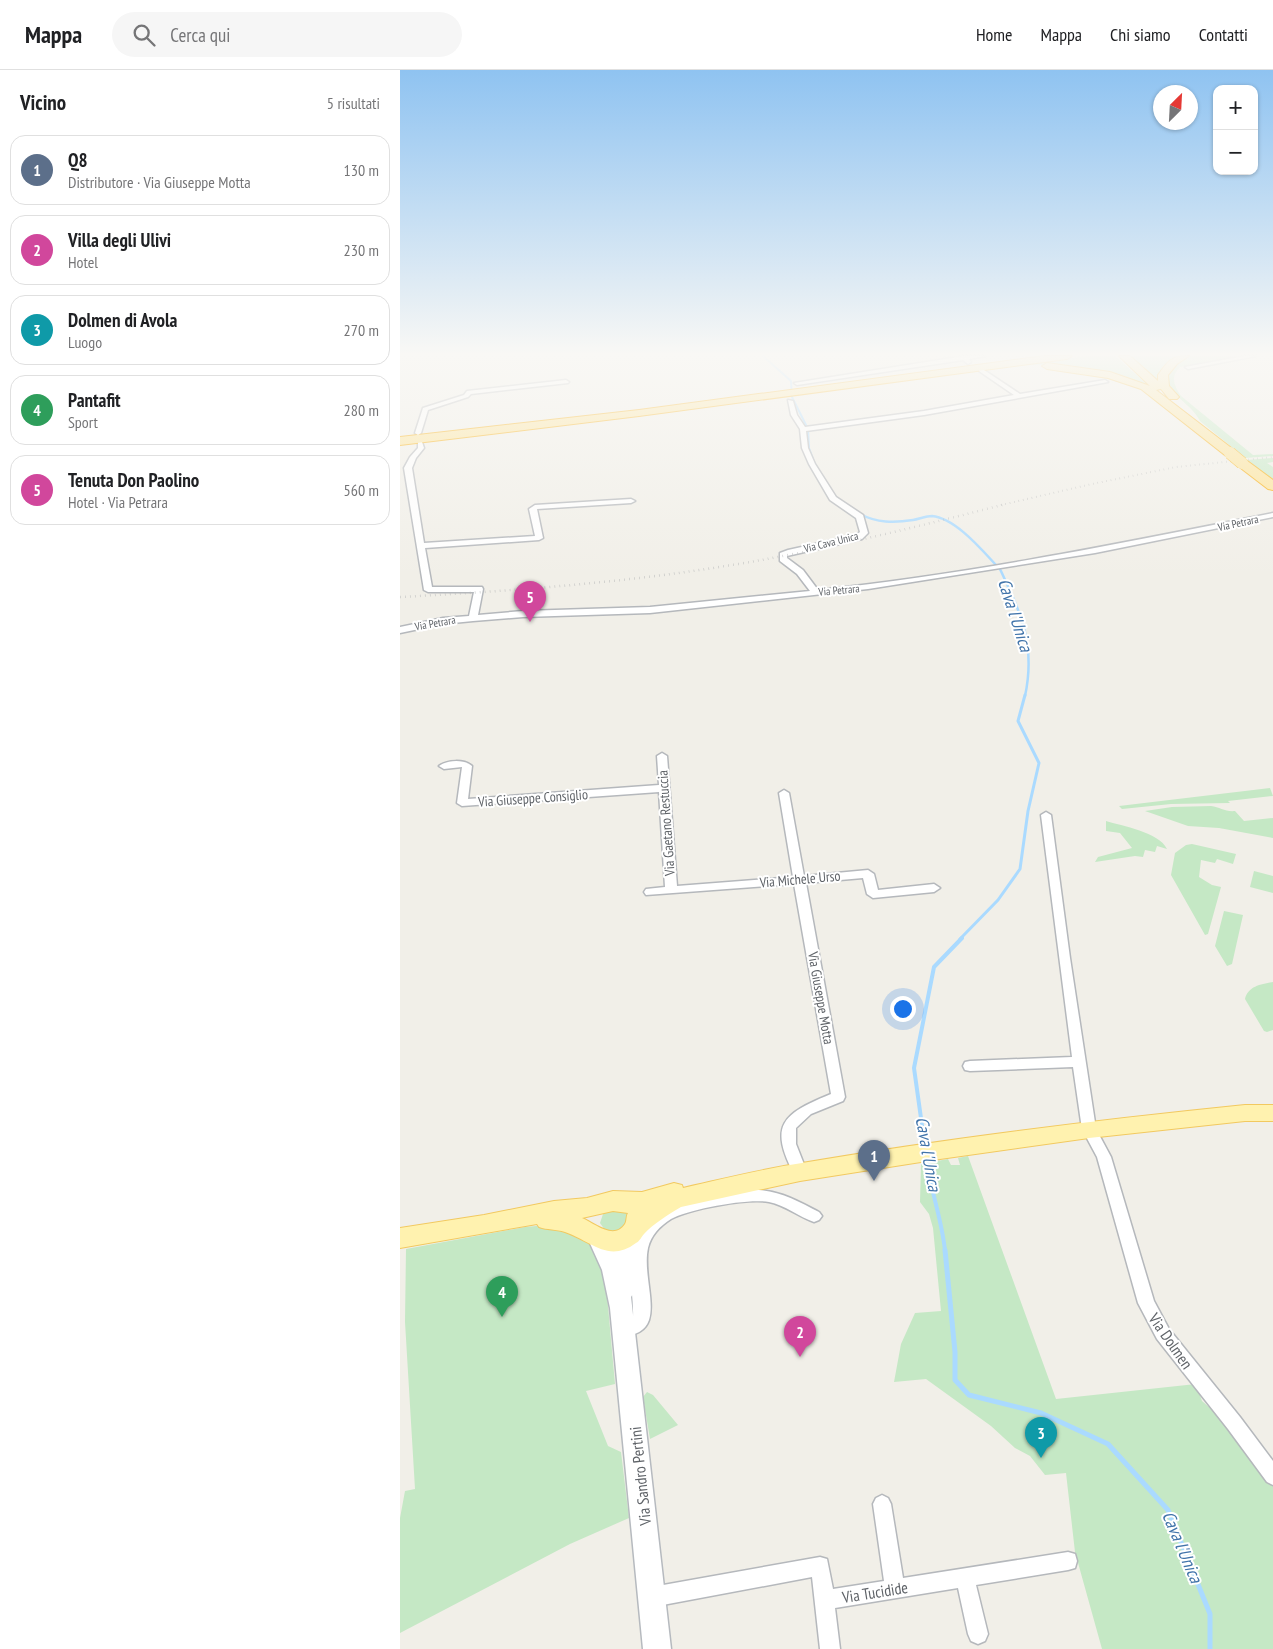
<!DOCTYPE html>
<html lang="it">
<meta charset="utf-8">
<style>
:root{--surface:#fff;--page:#f6f6f6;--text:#202124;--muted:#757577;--line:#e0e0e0;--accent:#ea580c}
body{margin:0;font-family:"PT Sans Narrow",sans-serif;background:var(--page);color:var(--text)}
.controls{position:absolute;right:15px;top:15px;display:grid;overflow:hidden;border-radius:10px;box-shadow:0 1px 4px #0004}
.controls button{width:45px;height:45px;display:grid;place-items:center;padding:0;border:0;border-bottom:1px solid var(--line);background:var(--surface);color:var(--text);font:25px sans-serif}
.compass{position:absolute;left:753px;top:15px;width:45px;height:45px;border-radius:50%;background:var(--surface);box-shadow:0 1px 4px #0004;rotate:24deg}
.you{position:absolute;left:502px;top:938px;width:18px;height:18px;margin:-12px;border:4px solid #fff;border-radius:50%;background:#1a73e8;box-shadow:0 0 0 8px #1a73e833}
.badge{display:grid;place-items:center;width:32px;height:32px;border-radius:50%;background:var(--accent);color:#fff;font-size:16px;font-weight:700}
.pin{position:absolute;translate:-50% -41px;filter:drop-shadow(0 1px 2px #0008)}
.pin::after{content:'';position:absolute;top:26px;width:18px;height:15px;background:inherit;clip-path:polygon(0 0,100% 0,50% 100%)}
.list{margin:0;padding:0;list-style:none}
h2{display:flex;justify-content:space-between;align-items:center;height:65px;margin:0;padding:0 20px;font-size:21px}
h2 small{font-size:16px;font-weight:400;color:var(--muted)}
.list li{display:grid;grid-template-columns:32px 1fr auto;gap:15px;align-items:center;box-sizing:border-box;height:70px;margin:0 10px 10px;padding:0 10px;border:1px solid var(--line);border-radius:15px}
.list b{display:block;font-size:19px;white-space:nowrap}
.list p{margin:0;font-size:16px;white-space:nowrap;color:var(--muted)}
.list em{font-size:16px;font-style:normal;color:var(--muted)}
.icon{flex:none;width:28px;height:28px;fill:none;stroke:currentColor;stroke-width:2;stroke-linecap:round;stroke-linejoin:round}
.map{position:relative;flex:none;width:873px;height:1579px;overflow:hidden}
header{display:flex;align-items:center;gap:30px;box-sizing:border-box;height:70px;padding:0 25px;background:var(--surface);border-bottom:1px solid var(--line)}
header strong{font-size:24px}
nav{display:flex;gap:28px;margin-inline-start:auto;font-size:18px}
.search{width:350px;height:45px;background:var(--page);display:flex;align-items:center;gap:12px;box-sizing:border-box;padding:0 18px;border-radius:28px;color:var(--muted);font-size:19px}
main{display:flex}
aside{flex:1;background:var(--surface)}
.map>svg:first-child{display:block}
.green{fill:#c5e8c5}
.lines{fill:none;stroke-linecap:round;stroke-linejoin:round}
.stream-far4{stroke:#aadaff;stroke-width:2}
.stream-far3{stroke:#aadaff;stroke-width:2.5}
.stream-far2{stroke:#aadaff;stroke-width:3}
.stream-far1{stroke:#aadaff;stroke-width:4}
.stream{stroke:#aadaff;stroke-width:5}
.street-casing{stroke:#b5b8bc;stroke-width:3}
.secondary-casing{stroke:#b6babf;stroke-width:3}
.primary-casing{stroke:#f2c960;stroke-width:2}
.highway-casing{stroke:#f9ab00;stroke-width:2}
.street{fill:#fff;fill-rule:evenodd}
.secondary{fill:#fff;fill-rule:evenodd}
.primary{fill:#fff2af;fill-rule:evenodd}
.highway{fill:#fde293;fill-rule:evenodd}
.rail-far1{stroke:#b6b7b8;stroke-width:2;stroke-dasharray:0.5 4;stroke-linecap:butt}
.rail{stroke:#b6b7b8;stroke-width:2.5;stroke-dasharray:0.5 4.5;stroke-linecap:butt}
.highway-bridge-casing{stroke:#f9ab00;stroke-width:13;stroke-linecap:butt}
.highway-bridge{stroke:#fde293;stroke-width:12}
.labels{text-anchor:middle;stroke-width:4;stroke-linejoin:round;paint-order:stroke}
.far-street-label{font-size:11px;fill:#5f6368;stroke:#fff}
.street-label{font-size:14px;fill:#5f6368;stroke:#fff}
.near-street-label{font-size:16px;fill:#5f6368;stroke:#fff}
.near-water-label{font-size:18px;font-style:italic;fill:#4174aa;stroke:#fff}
</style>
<header>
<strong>Mappa</strong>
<div class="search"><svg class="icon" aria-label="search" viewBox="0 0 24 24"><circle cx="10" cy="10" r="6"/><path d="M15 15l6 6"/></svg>Cerca qui</div>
<nav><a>Home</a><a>Mappa</a><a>Chi siamo</a><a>Contatti</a></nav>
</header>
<main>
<aside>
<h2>Vicino<small>5 risultati</small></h2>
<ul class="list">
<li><span class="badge" style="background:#5c6f8a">1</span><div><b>Q8</b><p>Distributore · Via Giuseppe Motta</p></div><em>130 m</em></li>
<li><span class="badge" style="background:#d1479c">2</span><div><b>Villa degli Ulivi</b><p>Hotel</p></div><em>230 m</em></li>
<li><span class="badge" style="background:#0f9aa8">3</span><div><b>Dolmen di Avola</b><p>Luogo</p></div><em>270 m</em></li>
<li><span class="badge" style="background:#2e9e5b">4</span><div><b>Pantafit</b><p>Sport</p></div><em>280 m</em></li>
<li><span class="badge" style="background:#d1479c">5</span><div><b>Tenuta Don Paolino</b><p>Hotel · Via Petrara</p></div><em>560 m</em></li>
</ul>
</aside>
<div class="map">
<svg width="873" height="1579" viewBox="0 0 873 1579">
<rect width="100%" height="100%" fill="#f1efe8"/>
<!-- green -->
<path class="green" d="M 690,286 L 715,286 L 750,317 L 649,295 L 611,294 Z
M 728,286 L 782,286 L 776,289 L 762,317 Z
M 789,286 L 849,286 L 780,297 C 770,306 774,316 781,326 L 853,385 L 873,384 L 873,386 L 845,388 L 800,351 C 791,333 770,327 767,306 L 779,291 Z
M 873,388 L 873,392 L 867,393 L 873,397 L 873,411 L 846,390 Z
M 870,718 L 873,726 L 828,731 L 830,733 L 771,734 L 722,739 L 719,736 Z
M 811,736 C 820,737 825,742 835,741 L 844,751 L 873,748 L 873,768 L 819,758 L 788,756 L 745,741 L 772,737 Z
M 706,751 C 722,756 759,762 767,779 L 757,776 L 755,782 L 745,780 L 743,787 L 735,786 L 695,792 L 698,787 L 732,778 L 720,763 L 706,761 Z
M 792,774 L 836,784 L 833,794 L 817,789 L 815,793 L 801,790 L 799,807 L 812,815 L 821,817 L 808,864 L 805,865 L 771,805 L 775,783 L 786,775 Z
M 854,801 L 873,806 L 873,823 L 850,817 Z
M 824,841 L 843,845 L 832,894 L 827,896 L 815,876 Z
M 873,912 L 873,960 L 867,962 L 864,961 L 845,929 C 848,916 861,914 873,912 Z
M 568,1086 L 656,1329 L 796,1314 L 802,1331 L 818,1345 L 873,1416 L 873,1579 L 702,1579 L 675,1482 L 666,1403 L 645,1405 L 630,1386 L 615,1378 L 591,1356 L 526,1309 L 494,1312 L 501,1274 L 515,1243 L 541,1241 L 533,1158 L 529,1144 L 520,1132 L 521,1094 L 548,1089 L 551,1095 L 560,1095 L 558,1088 Z
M 212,1139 L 227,1142 L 229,1145 L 228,1154 L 215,1163 L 205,1160 L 200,1153 L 203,1144 Z
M 147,1155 L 162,1156 L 194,1176 L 200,1188 L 206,1214 L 215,1314 L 186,1321 L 208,1376 L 221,1382 L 229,1448 L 170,1474 L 0,1563 L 0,1448 L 5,1421 L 15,1419 L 5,1252 L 6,1179 L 125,1157 Z
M 247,1322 L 253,1325 L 278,1355 L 250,1369 L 243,1327 Z"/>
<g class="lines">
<!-- stream-far4 -->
<path class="stream-far4" d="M 363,286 L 391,311 L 392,327 L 408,359 L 409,378 L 416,397"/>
<!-- stream-far3 -->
<path class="stream-far3" d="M 460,444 C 477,453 494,453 513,450 C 519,449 526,446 532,446 C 555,448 581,479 596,495
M 600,499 C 621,544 636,575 625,626"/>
<!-- stream-far2 -->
<path class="stream-far2" d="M 560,869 L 598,830 L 620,799 L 628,741 L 639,693 L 618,651 L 625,625"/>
<!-- stream-far1 -->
<path class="stream-far1" d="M 525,1077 L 514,998 L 534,897 L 562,868
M 527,1089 C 530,1120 542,1149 545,1181"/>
<!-- stream -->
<path class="stream" d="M 545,1180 L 555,1282 L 555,1310 L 569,1325 L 641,1343 L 708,1374 L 768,1440 L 810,1544 L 810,1579"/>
<defs>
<path id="street" d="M 564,286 L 585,286 L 569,289 L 571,292 L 568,294 L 563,290 L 397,315 L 394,313 Z
M 844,286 L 856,286 L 788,299 L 785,297 Z
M 581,298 L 620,324 L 705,310 L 708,312 L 524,345 L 406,361 L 408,378 L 415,394 L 436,427 L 463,445 L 468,463 L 462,469 L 387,486 L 387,488 L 403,500 L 418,520 C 571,504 722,473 873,443 L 873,447 L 695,483 L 468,519 L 250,543 L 123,547 L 73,551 L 43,554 L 0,563 L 0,557 L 43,548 L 69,546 L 74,522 L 28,522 L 24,520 L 4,398 L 10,387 L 18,378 L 18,372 L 22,372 L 24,378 L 16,388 L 12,398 L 24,473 L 135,466 L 129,439 L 135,435 L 231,429 L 235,431 L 231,433 L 137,439 L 143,468 L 139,470 L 25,478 L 32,517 L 82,517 L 83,519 L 78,545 L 123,541 L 250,537 L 410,521 L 397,504 L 380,491 L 380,483 L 388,480 L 456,465 L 460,462 L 456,448 L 430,430 L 409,394 L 402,378 L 400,359 L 391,345 L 388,330 L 393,331 L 397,345 L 405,357 L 524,341 L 614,325 L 579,301 L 579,299 Z
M 166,310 L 169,312 L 168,313 L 71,324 L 68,327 L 28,340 L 21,363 L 18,365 L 15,363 L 23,338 L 64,325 L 67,321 Z
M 262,683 L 267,686 L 277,816 L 393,807 L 379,723 L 384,720 L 389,723 L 404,806 L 468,800 L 474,804 L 478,820 L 534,814 L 540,818 L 534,822 L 473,828 L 467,824 L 463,808 L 406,813 L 445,1027 L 443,1031 L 411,1044 L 396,1058 L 396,1074 L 407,1102 L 405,1106 L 400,1108 L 395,1106 C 368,1055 382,1044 431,1024 L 394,814 L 246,825 L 244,822 L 246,819 L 265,817 L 259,722 L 62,736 L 57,733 L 62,697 L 44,699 L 39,696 C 47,690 64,689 72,696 L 68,729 L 259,715 L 257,686 Z
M 646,742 L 651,745 L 670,888 L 696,1059 L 711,1087 L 754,1231 L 769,1259 L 840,1347 L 873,1391 L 873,1415 L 867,1412 L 828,1359 L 757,1269 L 738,1233 L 697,1087 L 682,1059 L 673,997 L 570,1001 L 565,1000 L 563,996 L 565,992 L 570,991 L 672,987 L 641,745 Z
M 348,1120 C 375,1118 396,1130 419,1142 L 422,1146 L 419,1150 L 414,1152 C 399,1147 385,1135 369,1132 C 348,1128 289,1139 271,1149 C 260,1156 251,1165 248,1178 C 243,1201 255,1231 249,1250 C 245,1262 235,1264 225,1267 L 219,1265 L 217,1260 L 219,1255 L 230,1251 L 233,1247 C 234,1227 228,1206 231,1186 C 238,1131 304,1125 348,1120 Z
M 482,1425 L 488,1428 L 491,1434 L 503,1508 L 668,1482 L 675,1484 L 677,1491 L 675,1498 L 668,1500 L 576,1515 L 588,1564 L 585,1571 L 578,1574 L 571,1571 L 568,1564 L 558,1518 L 435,1538 L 440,1579 L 420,1579 L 412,1507 L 252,1537 L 245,1534 L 242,1527 L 245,1520 L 252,1517 L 420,1487 L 427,1489 L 433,1519 L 484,1511 L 473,1434 L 476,1428 Z"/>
<path id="secondary" d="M 235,1150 L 243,1152 L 246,1159 L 236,1192 L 234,1222 L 231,1227 L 271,1579 L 243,1579 L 210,1238 L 202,1200 L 188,1169 L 191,1162 L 199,1160 L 207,1162 L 217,1181 L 227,1152 Z"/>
<path id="primary" d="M 845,1035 L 873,1035 L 873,1051 L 845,1051 L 689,1068 L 540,1089 L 400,1111 L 281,1137 C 269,1144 253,1154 244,1164 C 241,1167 240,1171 236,1173 C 208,1194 190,1170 165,1162 C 156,1159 147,1160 139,1157 L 137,1154 L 0,1178 L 0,1158 L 84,1145 L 154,1131 L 187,1128 L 213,1121 L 242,1122 L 274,1113 L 282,1115 L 283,1118 C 323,1109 362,1099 402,1093 C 549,1068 697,1050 845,1035 ZM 213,1141 L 228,1143 C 226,1146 227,1151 225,1154 C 214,1171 194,1153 182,1148 Z"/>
<path id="highway" d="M 645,286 L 672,286 L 667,289 L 239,346 L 0,375 L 0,367 L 239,340 Z
M 719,286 L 730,286 L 758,311 L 758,305 C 768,291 771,286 789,286 L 777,294 L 768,305 L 769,316 L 779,327 L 777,329 L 769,329 L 761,319 L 756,320 L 834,380 L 836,383 L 834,386 L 826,386 L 741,319 L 708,308 L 647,299 L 642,296 L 647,293 L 710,302 L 750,316 Z
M 842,389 L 846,390 L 873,410 L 873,420 L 868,419 L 838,396 L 836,393 Z"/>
</defs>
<!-- street casing -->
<use href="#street" class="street-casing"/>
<!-- secondary casing -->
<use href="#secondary" class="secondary-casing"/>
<!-- primary casing -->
<use href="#primary" class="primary-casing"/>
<!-- highway casing -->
<use href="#highway" class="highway-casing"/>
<!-- street -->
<use href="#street" class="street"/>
<!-- secondary -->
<use href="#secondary" class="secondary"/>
<!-- primary -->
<use href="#primary" class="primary"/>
<!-- highway -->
<use href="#highway" class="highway"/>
<!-- rail-far1 -->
<path class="rail-far1" d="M 601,435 L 692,414 L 776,397 L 873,387"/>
<!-- rail -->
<path class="rail" d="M 0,527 C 111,521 222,513 332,495 C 425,480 516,457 606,434"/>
<defs>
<path id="highway-bridge" d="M 830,383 L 842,393"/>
</defs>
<!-- highway-bridge casing -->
<use href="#highway-bridge" class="highway-bridge-casing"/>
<!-- highway-bridge -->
<use href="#highway-bridge" class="highway-bridge"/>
</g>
<!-- sky -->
<linearGradient id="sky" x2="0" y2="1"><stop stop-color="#8fc3f1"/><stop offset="0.56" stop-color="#f9f8f5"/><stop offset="1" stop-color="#f9f8f5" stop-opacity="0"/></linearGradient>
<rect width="873" height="507" fill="url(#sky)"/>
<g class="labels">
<!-- far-street labels -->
<g class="far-street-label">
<text transform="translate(838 453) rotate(-12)" y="4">Via Petrara</text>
<text transform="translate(431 472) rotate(-14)" y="4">Via Cava Unica</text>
<text transform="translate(439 520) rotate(-5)" y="4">Via Petrara</text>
<text transform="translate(35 553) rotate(-10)" y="4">Via Petrara</text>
</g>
<!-- street labels -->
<g class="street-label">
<text transform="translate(133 728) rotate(-4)" y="5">Via Giuseppe Consiglio</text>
<text transform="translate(266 753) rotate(-94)" y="5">Via Gaetano Restuccia</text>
<text transform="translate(400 809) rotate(-5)" y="5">Via Michele Urso</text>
<text transform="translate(421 928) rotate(80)" y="5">Via Giuseppe Motta</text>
</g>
<!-- near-street labels -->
<g class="near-street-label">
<text transform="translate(771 1271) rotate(55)" y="6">Via Dolmen</text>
<text transform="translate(240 1406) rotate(-96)" y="6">Via Sandro Pertini</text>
<text transform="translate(475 1522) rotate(-9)" y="6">Via Tucidide</text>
</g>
<!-- near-water labels -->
<g class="near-water-label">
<text transform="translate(615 545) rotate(72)" y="6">Cava l'Unica</text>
<text transform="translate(528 1084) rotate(80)" y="6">Cava l'Unica</text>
<text transform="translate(782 1477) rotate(67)" y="6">Cava l'Unica</text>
</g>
</g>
</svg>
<div class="controls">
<button>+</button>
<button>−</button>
</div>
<svg class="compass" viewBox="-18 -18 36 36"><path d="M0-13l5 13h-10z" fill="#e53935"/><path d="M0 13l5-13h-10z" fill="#757577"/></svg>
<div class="you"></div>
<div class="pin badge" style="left:474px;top:1111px;background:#5c6f8a">1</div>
<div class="pin badge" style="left:400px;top:1287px;background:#d1479c">2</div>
<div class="pin badge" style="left:641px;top:1388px;background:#0f9aa8">3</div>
<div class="pin badge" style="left:102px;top:1247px;background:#2e9e5b">4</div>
<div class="pin badge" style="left:130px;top:552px;background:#d1479c">5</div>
</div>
</main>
